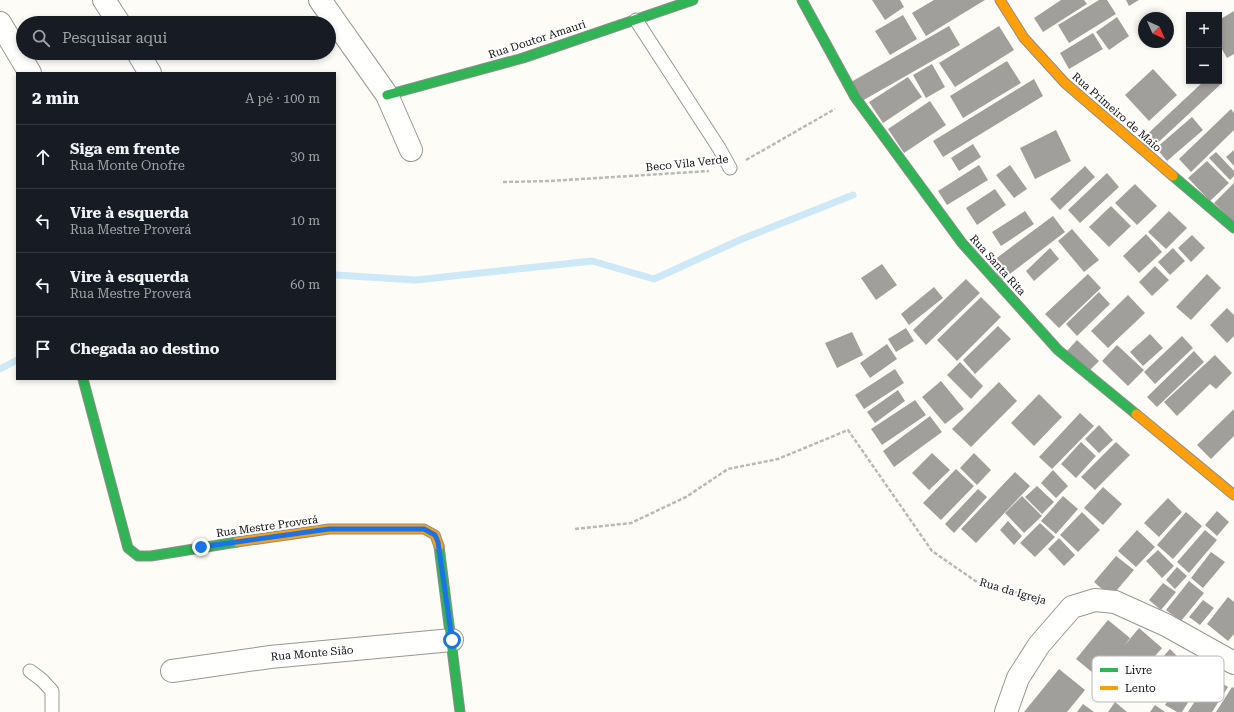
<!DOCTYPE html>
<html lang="pt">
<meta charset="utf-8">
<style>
:root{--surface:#171b24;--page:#242831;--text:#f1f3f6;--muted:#9ea1a6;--line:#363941}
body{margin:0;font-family:"Roboto Serif",serif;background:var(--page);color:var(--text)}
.controls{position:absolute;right:12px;top:12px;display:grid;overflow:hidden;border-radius:0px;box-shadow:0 2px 6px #0003}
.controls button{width:36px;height:36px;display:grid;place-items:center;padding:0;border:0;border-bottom:1px solid var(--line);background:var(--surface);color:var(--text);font:20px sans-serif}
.compass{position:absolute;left:1138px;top:12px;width:36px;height:36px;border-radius:50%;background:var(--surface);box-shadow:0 2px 6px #0003;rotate:135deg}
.stop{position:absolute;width:12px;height:12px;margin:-9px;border:3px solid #1a73e8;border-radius:50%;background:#fff}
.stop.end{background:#1a73e8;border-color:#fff;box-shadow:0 1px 4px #0008}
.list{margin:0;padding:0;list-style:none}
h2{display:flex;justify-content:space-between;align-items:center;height:52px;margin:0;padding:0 16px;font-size:17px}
h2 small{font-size:13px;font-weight:400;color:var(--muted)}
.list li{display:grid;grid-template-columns:26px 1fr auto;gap:12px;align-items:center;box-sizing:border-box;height:64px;padding:0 16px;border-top:1px solid var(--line)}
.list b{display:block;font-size:15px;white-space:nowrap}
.list p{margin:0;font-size:13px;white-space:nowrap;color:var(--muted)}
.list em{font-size:13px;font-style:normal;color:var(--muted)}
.icon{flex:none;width:22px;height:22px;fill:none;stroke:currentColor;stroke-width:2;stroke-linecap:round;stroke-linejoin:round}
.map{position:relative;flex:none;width:1234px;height:712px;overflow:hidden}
.search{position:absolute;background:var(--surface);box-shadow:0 2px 6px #0003;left:16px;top:16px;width:320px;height:44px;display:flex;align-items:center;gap:10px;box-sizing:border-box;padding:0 14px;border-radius:22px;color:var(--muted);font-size:15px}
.panel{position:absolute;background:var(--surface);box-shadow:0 2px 6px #0003;left:16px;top:72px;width:320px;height:308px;border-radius:0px}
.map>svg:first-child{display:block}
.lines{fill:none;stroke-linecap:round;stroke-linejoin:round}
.stream{stroke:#cde8f7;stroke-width:7}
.building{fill:#a19f9c}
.lane-casing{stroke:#979795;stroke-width:15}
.street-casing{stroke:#979795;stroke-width:24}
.fast-casing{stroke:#8e8d8b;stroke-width:11}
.slow-casing{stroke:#8e8d8b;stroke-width:11}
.path{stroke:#b9b9b8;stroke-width:2.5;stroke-dasharray:4 2;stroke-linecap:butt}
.lane{stroke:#fffffe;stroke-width:13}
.street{stroke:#fffffe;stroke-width:22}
.fast{stroke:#30b455;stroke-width:9}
.slow{stroke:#ff9f0a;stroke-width:9}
.route{stroke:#1a73e8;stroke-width:5}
.labels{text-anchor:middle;stroke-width:4;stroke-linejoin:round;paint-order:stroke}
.street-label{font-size:11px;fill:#111;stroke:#fff}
.key{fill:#fff;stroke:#b8b8b8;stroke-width:1}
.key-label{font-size:11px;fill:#111}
</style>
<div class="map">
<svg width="1234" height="712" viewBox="0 0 1234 712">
<rect width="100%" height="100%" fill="#fdfcf7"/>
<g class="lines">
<!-- stream -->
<path class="stream" d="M 335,275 L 416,280 L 592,261 L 654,279 L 742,239 L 853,195
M 0,369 L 17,360"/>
</g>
<!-- building -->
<path class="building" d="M 872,0 L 900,0 L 904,7 L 885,20 Z
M 934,0 L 985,0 L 926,36 L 912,13 Z
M 1061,0 L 1084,0 L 1087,4 L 1043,32 L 1034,18 Z
M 1099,0 L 1107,0 L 1116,14 L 1069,43 L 1058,25 Z
M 1126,0 L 1139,0 L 1129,6 Z
M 1234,11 L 1234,54 L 1227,58 L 1219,44 L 1219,20 Z
M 903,15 L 917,39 L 890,55 L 875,31 Z
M 1117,17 L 1129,36 L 1109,50 L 1096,32 Z
M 949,26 L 960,45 L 862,101 L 851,82 Z
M 999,26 L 1014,50 L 955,87 L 939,63 Z
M 1093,33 L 1103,49 L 1069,69 L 1060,53 Z
M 1007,61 L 1021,83 L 963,118 L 950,96 Z
M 932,64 L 945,87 L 926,98 L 913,75 Z
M 1153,69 L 1177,95 L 1149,121 L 1125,95 Z
M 908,77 L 922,97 L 883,123 L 869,102 Z
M 1034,79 L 1043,96 L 943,157 L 933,141 Z
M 1219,79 L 1222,83 L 1150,150 L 1141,140 L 1204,81 L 1219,81 Z
M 930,101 L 946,125 L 904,153 L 888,129 Z
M 1231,109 L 1234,113 L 1234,130 L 1191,172 L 1179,159 Z
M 1192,117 L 1203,130 L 1167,161 L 1156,148 Z
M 1056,130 L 1071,161 L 1035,179 L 1020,148 Z
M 973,144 L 981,157 L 959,171 L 951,158 Z
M 1234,150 L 1234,166 L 1226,157 Z
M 1216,152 L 1234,171 L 1234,176 L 1230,180 L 1209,158 Z
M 1207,161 L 1229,183 L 1210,201 L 1188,178 Z
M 979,165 L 988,180 L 947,205 L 938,191 Z
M 1010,165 L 1027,189 L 1014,198 L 996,175 Z
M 1085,166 L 1095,177 L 1060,210 L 1050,199 Z
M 1107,173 L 1119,187 L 1080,223 L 1068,210 Z
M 1234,183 L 1234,222 L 1214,203 Z
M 1135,184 L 1157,206 L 1137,225 L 1115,203 Z
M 995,189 L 1006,205 L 977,225 L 966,208 Z
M 1111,206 L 1131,226 L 1109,247 L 1089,227 Z
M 1025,211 L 1034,224 L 1001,246 L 992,232 Z
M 1169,211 L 1187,228 L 1166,249 L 1148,232 Z
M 1053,216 L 1065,232 L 1002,280 L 990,263 Z
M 1072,229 L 1099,260 L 1084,272 L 1058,241 Z
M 1146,234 L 1162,252 L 1139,273 L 1123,256 Z
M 1192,235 L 1205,248 L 1191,262 L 1178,248 Z
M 1050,248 L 1059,259 L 1034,281 L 1026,271 Z
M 1173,248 L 1185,261 L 1170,275 L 1158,262 Z
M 882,264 L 897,285 L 876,300 L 861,278 Z
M 1155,266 L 1169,280 L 1152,296 L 1139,282 Z
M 1088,274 L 1101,288 L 1059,328 L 1045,314 Z
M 1207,274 L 1221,288 L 1191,320 L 1176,307 Z
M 966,279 L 980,293 L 926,345 L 913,330 Z
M 934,287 L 943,298 L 909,325 L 901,314 Z
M 1099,292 L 1110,304 L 1077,336 L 1066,324 Z
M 1128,295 L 1145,313 L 1108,348 L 1091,331 Z
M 981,297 L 1001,317 L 957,361 L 937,340 Z
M 1227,308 L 1234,315 L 1234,336 L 1227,343 L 1210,325 Z
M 998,326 L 1011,339 L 975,374 L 963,360 Z
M 906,328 L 914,341 L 896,352 L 888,339 Z
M 852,332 L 863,355 L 837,368 L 825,343 Z
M 1150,334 L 1163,348 L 1143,366 L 1130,352 Z
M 1182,336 L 1193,348 L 1155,384 L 1144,372 Z
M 1077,340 L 1099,361 L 1088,372 L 1067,351 Z
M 887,344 L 897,359 L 870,378 L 860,363 Z
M 1117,345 L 1144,370 L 1128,386 L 1102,361 Z
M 1194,351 L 1204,362 L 1157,407 L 1147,397 Z
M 1215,355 L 1232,373 L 1216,389 L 1210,384 L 1177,416 L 1164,402 Z
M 960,362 L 983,386 L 971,399 L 947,375 Z
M 895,369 L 904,383 L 864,409 L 855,395 Z
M 941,381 L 964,409 L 945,424 L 922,397 Z
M 999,382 L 1017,401 L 971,447 L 952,429 Z
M 898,390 L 905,401 L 875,423 L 867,412 Z
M 1039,394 L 1062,417 L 1034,446 L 1011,423 Z
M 915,400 L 926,415 L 882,445 L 871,429 Z
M 1234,409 L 1234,436 L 1211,459 L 1197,445 Z
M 1080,413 L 1094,426 L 1052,469 L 1039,457 Z
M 930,416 L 942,432 L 894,467 L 883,451 Z
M 1099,425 L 1113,440 L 1099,453 L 1085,439 Z
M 1081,442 L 1096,456 L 1076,478 L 1061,464 Z
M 1116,442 L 1130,455 L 1095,490 L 1081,477 Z
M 932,453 L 950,470 L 929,490 L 912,473 Z
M 974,453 L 991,470 L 977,485 L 960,468 Z
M 956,469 L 974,486 L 941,520 L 923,503 Z
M 1053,470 L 1068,486 L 1056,498 L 1041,483 Z
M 1015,472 L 1030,486 L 976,543 L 961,529 Z
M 1037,486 L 1054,502 L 1042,514 L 1025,497 Z
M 1103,487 L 1122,504 L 1103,525 L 1084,508 Z
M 978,489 L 987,497 L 954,533 L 945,524 Z
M 1022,496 L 1042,516 L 1024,533 L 1005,513 Z
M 1063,496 L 1078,509 L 1056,534 L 1041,521 Z
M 1168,498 L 1182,512 L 1159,537 L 1144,523 Z
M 1217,511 L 1229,522 L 1217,536 L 1205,525 Z
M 1082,512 L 1100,530 L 1078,552 L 1060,535 Z
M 1186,512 L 1202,526 L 1173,559 L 1157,545 Z
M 1008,521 L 1022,536 L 1014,545 L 1000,530 Z
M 1040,523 L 1055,537 L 1035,557 L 1020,543 Z
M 1137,530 L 1155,547 L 1136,567 L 1118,551 Z
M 1205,530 L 1217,540 L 1189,573 L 1177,562 Z
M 1059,538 L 1075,555 L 1064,566 L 1048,549 Z
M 1158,550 L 1174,566 L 1162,578 L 1146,561 Z
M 1211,552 L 1225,562 L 1203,588 L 1191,578 Z
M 1116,556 L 1134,570 L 1111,597 L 1094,582 Z
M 1177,567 L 1187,576 L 1175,589 L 1166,580 Z
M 1189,581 L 1204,593 L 1181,621 L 1166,610 Z
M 1163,583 L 1176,592 L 1161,610 L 1149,600 Z
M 1228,597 L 1234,602 L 1234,634 L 1228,641 L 1207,624 Z
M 1203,600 L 1214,608 L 1200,625 L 1189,617 Z
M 1108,620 L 1130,638 L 1124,646 L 1139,628 L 1162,648 L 1129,686 L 1107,666 L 1098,677 L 1076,659 Z
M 1170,649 L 1181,660 L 1155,690 L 1143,679 Z
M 1192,663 L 1207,672 L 1182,712 L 1177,712 L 1165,705 Z
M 1059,669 L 1085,690 L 1067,712 L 1024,712 Z
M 1211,676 L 1228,687 L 1212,712 L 1188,712 Z
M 1232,687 L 1234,688 L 1234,712 L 1216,712 Z
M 1115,702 L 1127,712 L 1108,712 Z
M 1083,704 L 1094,712 L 1077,712 Z
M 1155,705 L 1165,712 L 1150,712 Z"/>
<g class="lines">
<defs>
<path id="lane" d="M 636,20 L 719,148 L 730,168
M 30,671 L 42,680 L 52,691 L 52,712"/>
<path id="street" d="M 104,0 L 119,23
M 320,0 L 387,95 L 411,150
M 0,23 L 30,73
M 138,53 L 150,73
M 172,671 L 270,657 L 452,640
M 1006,712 L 1018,678 L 1039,645 L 1072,607 L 1095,600 L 1115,602 L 1166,625 L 1234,663"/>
<path id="fast" d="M 802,0 L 855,97 L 962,243 L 1058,350 L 1136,414
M 387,95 L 523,58 L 693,0
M 1173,176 L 1234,228
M 83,379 L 128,548 L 138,556 L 151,556 L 237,542
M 439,546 L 460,712"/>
<path id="slow" d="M 1000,0 L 1024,38 L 1065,83 L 1173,176
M 1136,414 L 1234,495
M 237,542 L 329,529 L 424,529 L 435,535 L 439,546"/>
</defs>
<!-- lane casing -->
<use href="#lane" class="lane-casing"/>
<!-- street casing -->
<use href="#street" class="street-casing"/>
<!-- fast casing -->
<use href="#fast" class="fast-casing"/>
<!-- slow casing -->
<use href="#slow" class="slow-casing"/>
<!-- path -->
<path class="path" d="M 746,160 L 835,109
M 503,182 L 551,181 L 709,171
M 575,529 L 631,523 L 686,497 L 728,469 L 778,459 L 848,430 L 932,551 L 977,582 L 1048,601"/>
<!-- lane -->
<use href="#lane" class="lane"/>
<!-- street -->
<use href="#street" class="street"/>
<!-- fast -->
<use href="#fast" class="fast"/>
<!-- slow -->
<use href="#slow" class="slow"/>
</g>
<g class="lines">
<!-- route -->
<path class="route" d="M 201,547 L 329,529 L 424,529 L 435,535 L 438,542 L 452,640"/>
</g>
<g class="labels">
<!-- street labels -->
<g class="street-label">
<text transform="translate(537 39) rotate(-18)" y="4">Rua Doutor Amauri</text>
<text transform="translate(1117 112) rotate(41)" y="4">Rua Primeiro de Maio</text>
<text transform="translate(687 163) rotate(-6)" y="4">Beco Vila Verde</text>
<text transform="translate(998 265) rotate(48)" y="4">Rua Santa Rita</text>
<text transform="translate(267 526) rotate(-8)" y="4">Rua Mestre Proverá</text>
<text transform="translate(1013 591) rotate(16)" y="4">Rua da Igreja</text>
<text transform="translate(312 653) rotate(-5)" y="4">Rua Monte Sião</text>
</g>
</g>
<!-- legend -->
<rect x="1092" y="656" width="132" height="46" rx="6" class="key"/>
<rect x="1100" y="668" width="18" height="4" fill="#30b455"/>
<rect x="1100" y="686" width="18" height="4" fill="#ff9f0a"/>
<g class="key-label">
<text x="1125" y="674">Livre</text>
<text x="1125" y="692">Lento</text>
</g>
</svg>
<div class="controls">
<button>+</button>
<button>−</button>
</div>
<svg class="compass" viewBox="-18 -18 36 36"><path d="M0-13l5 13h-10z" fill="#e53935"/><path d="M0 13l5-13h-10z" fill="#9ea1a6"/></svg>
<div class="stop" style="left:452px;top:640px"></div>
<div class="stop end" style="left:201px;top:547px"></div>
<div class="search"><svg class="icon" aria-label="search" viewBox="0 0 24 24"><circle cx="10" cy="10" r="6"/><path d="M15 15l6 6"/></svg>Pesquisar aqui</div>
<section class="panel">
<h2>2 min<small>A pé · 100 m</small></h2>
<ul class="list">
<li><svg class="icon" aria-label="ahead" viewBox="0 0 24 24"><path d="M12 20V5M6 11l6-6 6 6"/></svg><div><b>Siga em frente</b><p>Rua Monte Onofre</p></div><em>30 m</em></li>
<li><svg class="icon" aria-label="left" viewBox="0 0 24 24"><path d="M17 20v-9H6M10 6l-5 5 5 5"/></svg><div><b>Vire à esquerda</b><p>Rua Mestre Proverá</p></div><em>10 m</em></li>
<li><svg class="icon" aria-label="left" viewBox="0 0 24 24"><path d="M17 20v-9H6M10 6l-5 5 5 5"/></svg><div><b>Vire à esquerda</b><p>Rua Mestre Proverá</p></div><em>60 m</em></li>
<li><svg class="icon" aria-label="arrive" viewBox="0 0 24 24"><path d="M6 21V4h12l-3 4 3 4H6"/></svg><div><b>Chegada ao destino</b></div></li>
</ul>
</section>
</div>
